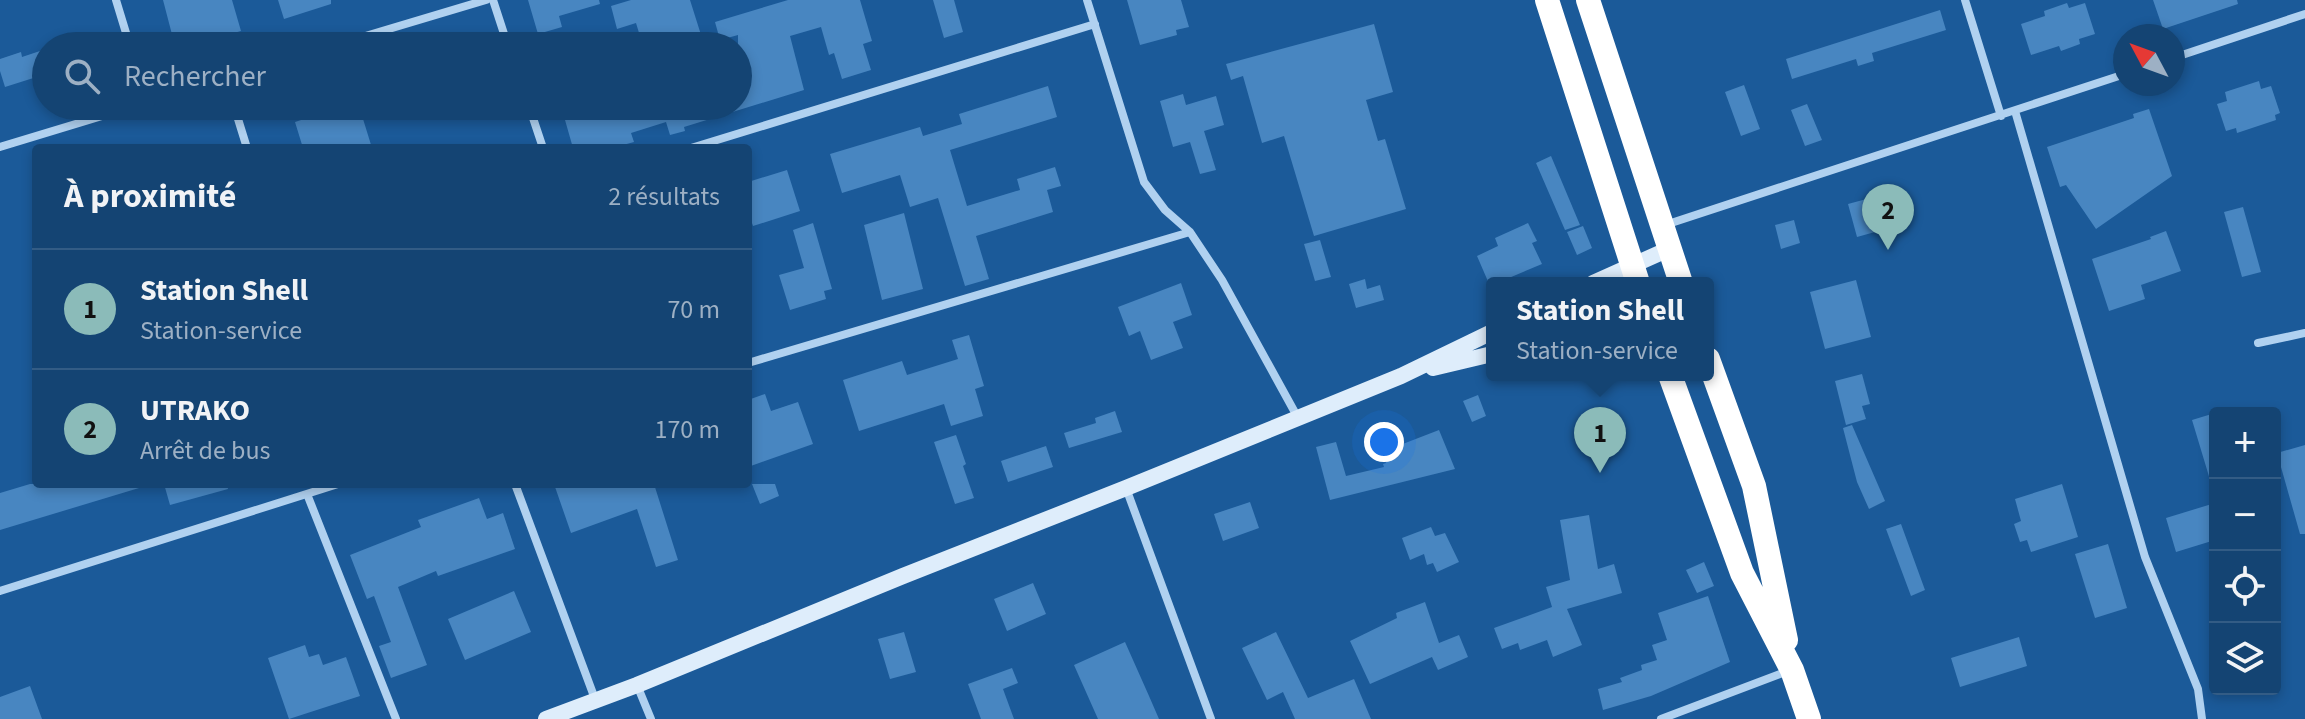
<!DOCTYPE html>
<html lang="fr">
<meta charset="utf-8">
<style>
:root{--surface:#144473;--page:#1d4b78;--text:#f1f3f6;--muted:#9db0c4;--line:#335c85;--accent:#8bbbb9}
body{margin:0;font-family:"Source Sans 3",sans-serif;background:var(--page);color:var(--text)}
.controls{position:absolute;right:24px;bottom:24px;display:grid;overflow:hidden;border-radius:8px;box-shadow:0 4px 12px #0003}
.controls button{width:72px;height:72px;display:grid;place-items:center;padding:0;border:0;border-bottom:2px solid var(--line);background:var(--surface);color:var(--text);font:40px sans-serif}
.compass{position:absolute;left:2113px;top:24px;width:72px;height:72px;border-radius:50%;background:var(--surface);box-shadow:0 4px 12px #0003;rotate:311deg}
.you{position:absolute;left:1384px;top:442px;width:28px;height:28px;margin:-20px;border:6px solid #fff;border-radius:50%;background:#1a73e8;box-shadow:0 0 0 12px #1a73e833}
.badge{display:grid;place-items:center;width:52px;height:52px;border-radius:50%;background:var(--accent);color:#111;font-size:26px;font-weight:700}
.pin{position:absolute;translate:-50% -66px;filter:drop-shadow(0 2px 4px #0008)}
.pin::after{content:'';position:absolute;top:42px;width:28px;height:24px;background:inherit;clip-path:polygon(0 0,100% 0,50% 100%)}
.popup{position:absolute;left:1486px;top:277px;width:228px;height:104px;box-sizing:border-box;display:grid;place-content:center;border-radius:8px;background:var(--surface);filter:drop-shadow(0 2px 6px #0005);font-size:26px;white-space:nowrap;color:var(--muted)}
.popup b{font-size:30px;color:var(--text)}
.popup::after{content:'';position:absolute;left:50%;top:100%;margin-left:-16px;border:16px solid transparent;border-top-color:var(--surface)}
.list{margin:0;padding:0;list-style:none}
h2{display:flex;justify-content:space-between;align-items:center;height:104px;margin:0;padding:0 32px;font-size:34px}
h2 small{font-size:26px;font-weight:400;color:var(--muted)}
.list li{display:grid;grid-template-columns:52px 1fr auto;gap:24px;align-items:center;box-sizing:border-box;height:120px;padding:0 32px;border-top:2px solid var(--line)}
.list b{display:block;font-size:30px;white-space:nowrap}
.list p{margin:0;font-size:26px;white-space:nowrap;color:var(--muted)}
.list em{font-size:26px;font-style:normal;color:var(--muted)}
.icon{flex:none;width:44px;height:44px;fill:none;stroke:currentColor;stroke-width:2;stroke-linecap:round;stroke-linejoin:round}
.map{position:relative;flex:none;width:2305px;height:719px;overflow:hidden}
.search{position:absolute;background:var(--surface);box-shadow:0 4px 12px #0003;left:32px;top:32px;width:720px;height:88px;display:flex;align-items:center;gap:20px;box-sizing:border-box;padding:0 28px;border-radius:44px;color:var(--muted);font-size:30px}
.panel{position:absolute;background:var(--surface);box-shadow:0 4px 12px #0003;left:32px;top:144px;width:720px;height:344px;border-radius:8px}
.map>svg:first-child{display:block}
.building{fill:#4886c1}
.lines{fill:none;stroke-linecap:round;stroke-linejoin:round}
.street{stroke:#b0d1f0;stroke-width:8}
.secondary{stroke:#deedfb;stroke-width:16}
.highway{stroke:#fff;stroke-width:24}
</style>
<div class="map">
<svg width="2305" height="719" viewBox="0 0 2305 719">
<rect width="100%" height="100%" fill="#1b5a99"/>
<!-- building -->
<path class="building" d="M 163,0 L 232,0 L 241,31 L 187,46 L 175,46 Z
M 278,0 L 331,0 L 331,4 L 284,19 Z
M 528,0 L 599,0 L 600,4 L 559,16 L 562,27 L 538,34 Z
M 631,0 L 690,0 L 702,38 L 676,46 L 643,46 L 636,23 L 617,29 L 611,6 Z
M 788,0 L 860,0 L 872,41 L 863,44 L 871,70 L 842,79 L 834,53 L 829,55 L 821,27 L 790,36 L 804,90 L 684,127 L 685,131 L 670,135 L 666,122 L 631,133 L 634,142 L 612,148 L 573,148 L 561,106 L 738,108 L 738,35 L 720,40 L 715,22 Z
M 933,0 L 954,0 L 963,32 L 944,38 Z
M 1127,0 L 1181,0 L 1189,27 L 1176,30 L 1177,35 L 1140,45 Z
M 2153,0 L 2237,0 L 2238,4 L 2163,29 Z
M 2067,3 L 2069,8 L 2085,3 L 2095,34 L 2079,39 L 2080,44 L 2061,51 L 2059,46 L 2031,55 L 2021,24 L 2045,16 L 2044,11 Z
M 1940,10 L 1946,30 L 1872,53 L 1874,61 L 1858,66 L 1856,59 L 1792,79 L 1786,59 Z
M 1374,24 L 1393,92 L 1366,100 L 1378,141 L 1385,139 L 1406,209 L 1314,236 L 1284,136 L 1262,143 L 1243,76 L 1231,80 L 1226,64 Z
M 46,49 L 46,74 L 5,87 L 0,71 L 0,59 L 21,52 L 22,57 Z
M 2259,81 L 2261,89 L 2271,86 L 2280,113 L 2275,115 L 2276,120 L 2237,133 L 2236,128 L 2226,131 L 2217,104 L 2227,101 L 2225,92 Z
M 1744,85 L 1760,129 L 1741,136 L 1725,92 Z
M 1048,86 L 1057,117 L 950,150 L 967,206 L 1020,190 L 1017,179 L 1055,167 L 1061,186 L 1047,190 L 1053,212 L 976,236 L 989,279 L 965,286 L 938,198 L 910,207 L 900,175 L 842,193 L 830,154 L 920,127 L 923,136 L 962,124 L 959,114 Z
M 1183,94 L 1186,105 L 1216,96 L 1224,125 L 1204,131 L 1216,170 L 1200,174 L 1190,142 L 1173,147 L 1160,101 Z
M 1807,104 L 1822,140 L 1805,146 L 1791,110 Z
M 344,106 L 359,106 L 372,148 L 303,148 L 295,122 Z
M 2149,109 L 2172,176 L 2096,229 L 2066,185 L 2060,187 L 2047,147 L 2134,118 L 2133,114 Z
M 1551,156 L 1580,225 L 1565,230 L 1536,163 Z
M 787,170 L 800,211 L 753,226 L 748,211 L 748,182 Z
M 1885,194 L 1893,227 L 1857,237 L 1848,204 Z
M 2243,207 L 2261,272 L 2242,277 L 2224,212 Z
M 904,213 L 923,289 L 882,300 L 864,225 Z
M 1794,220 L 1800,243 L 1781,249 L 1775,225 Z
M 813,223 L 832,289 L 824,291 L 826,299 L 790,310 L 779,275 L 804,268 L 793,230 Z
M 1528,223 L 1537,241 L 1532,243 L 1542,264 L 1490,286 L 1477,256 L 1498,246 L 1495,238 Z
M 1583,226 L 1592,248 L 1577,255 L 1567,232 Z
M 2166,231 L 2181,271 L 2141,285 L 2145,299 L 2109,311 L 2092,259 L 2151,239 L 2150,237 Z
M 1320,240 L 1331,277 L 1315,281 L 1304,244 Z
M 1365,279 L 1367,289 L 1380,285 L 1384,300 L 1356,308 L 1349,284 Z
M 1856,280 L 1871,337 L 1825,349 L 1810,292 Z
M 1181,283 L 1192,315 L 1173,322 L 1183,348 L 1151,360 L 1140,331 L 1129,336 L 1118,307 Z
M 969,335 L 984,386 L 975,389 L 983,416 L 951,426 L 944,404 L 859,431 L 843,380 L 902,361 L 907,375 L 958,359 L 952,340 Z
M 1862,374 L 1870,404 L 1862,406 L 1866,419 L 1846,425 L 1835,381 Z
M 765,394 L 771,411 L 798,402 L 813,444 L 748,467 L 748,400 Z
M 1478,395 L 1486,416 L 1472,422 L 1463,401 Z
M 1115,411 L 1122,432 L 1069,448 L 1064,433 L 1096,423 L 1095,418 Z
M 2215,413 L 2215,482 L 2211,483 L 2192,420 Z
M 1852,425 L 1885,501 L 1869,509 L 1857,482 L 1843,428 Z
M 1439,430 L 1455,469 L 1330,500 L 1316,447 L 1336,442 L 1346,476 L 1384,467 L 1383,464 L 1386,463 L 1382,452 Z
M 956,435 L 966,464 L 963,466 L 974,498 L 955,504 L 934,442 Z
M 2305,445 L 2305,534 L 2300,534 L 2277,453 Z
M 1046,446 L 1053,467 L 1008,482 L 1001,461 Z
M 30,484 L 139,484 L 139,488 L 0,530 L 0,493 Z
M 164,484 L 227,484 L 228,489 L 170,505 Z
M 554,484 L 654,484 L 678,560 L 656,567 L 637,509 L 571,533 Z
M 752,484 L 775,484 L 779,496 L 760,504 Z
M 2062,484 L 2078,537 L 2031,552 L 2027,540 L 2020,542 L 2014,524 L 2021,521 L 2015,499 Z
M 479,498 L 487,519 L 503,513 L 515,549 L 438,576 L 436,571 L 398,587 L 427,665 L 391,678 L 379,646 L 391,642 L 374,596 L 367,599 L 350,555 L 421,527 L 418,520 Z
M 1250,502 L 1259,528 L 1223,541 L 1214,514 Z
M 2215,503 L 2215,540 L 2176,552 L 2166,518 Z
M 1589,515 L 1598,569 L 1614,564 L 1622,593 L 1567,609 L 1582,645 L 1553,657 L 1547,640 L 1520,650 L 1518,643 L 1502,649 L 1494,628 L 1552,607 L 1546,587 L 1570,580 L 1560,520 Z
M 1901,524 L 1925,590 L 1911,596 L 1886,529 Z
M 1431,527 L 1435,536 L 1445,533 L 1459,562 L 1437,572 L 1433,563 L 1427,565 L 1424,554 L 1410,560 L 1402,538 Z
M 2108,544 L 2127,608 L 2095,618 L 2075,554 Z
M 1704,562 L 1714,586 L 1697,593 L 1686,570 Z
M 1033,583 L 1046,614 L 1007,631 L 994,599 Z
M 514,591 L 531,632 L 465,660 L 448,619 Z
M 1708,596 L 1730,662 L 1651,696 L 1603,710 L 1598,689 L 1622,682 L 1620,678 L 1642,670 L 1641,665 L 1657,660 L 1652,645 L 1667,640 L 1658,613 Z
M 1425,602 L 1439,643 L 1459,635 L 1468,657 L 1438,670 L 1432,657 L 1370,684 L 1350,641 L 1397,618 L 1396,613 Z
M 904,632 L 916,672 L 890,679 L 878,639 Z
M 1276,632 L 1308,698 L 1354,679 L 1371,719 L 1295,719 L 1283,692 L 1267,700 L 1242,648 Z
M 2019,637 L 2027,666 L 1960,687 L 1951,658 Z
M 1125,642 L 1149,696 L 1159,719 L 1098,719 L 1074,665 Z
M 305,645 L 309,657 L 319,654 L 323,665 L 346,657 L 360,696 L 289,719 L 268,658 Z
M 1012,668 L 1018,683 L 1003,689 L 1014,719 L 981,719 L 968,684 Z
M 30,686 L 42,719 L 0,719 L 0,697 Z"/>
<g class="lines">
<!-- street -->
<path class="street" d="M 116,0 L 130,46
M 493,0 L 508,46
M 1087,0 L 1144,182 L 1165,210 L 1190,232 L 1222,280 L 1298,418
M 1965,0 L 2001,116
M 332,46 L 486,0
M 2173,58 L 2305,14
M 234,106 L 247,148
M 529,106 L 543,148
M 2015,111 L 2145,557 L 2198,689 L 2202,719
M 0,147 L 135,106
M 691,148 L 1095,24
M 1665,225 L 2125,74
M 2258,343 L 2305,333
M 748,363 L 1190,232
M 515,484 L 595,699
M 1126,488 L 1211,719
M 307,494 L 396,719
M 0,591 L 338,484
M 637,685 L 651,719
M 1661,719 L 1788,671"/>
<!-- secondary -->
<path class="secondary" d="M 1593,283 L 1669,249
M 1433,368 L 1492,354
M 546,719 L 637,685 L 903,576 L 1126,488 L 1401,376 L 1492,332"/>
<!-- highway -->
<path class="highway" d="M 1547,0 L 1638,283
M 1588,0 L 1681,283
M 1708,359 L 1754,486 L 1786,640
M 1670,375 L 1742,573 L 1792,670 L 1809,719"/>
</g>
</svg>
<div class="controls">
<button>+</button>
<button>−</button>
<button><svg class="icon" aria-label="locate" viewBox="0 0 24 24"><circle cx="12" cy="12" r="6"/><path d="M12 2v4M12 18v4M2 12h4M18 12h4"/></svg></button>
<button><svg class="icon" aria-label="layers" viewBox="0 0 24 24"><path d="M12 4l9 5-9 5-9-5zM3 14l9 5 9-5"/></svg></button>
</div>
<svg class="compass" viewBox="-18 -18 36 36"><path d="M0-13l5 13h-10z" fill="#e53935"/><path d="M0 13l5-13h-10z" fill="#9db0c4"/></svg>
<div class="you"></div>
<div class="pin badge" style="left:1600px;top:473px">1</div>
<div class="popup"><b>Station Shell</b>Station-service</div>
<div class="pin badge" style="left:1888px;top:250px">2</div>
<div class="search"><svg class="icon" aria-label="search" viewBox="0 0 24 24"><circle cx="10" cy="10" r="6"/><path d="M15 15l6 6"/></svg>Rechercher</div>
<section class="panel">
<h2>À proximité<small>2 résultats</small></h2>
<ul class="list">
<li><span class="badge">1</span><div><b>Station Shell</b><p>Station-service</p></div><em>70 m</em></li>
<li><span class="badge">2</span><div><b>UTRAKO</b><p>Arrêt de bus</p></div><em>170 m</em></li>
</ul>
</section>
</div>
